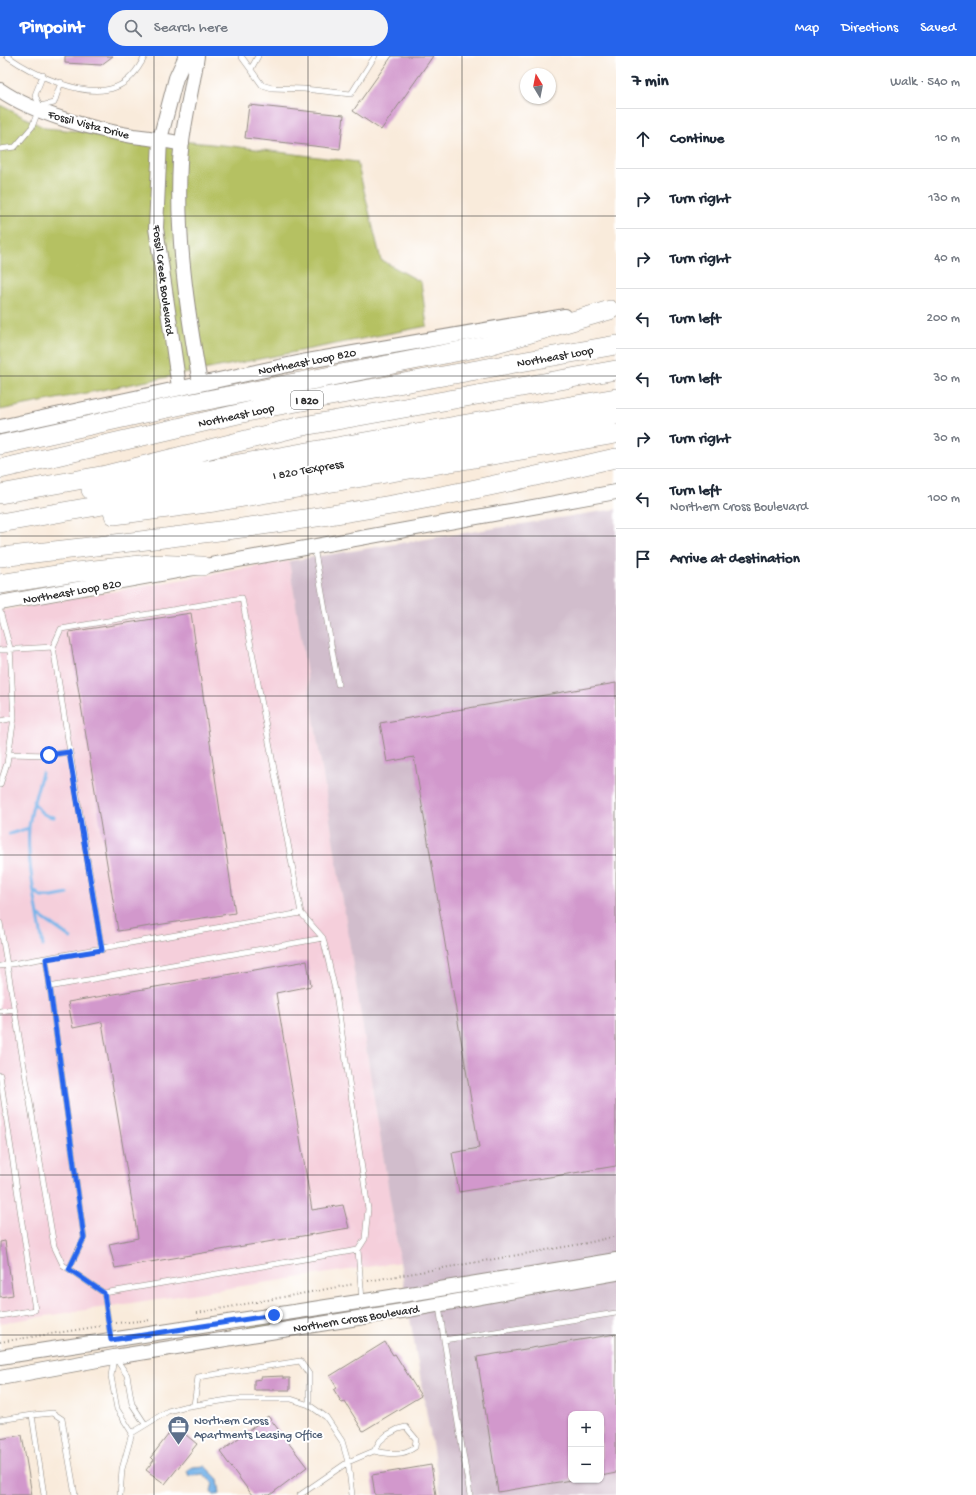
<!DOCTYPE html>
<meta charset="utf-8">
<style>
:root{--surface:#fff;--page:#f2f2f3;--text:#1f2937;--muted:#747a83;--line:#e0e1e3;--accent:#2563eb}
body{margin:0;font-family:"Gochi Hand",sans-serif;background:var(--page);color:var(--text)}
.controls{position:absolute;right:12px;bottom:12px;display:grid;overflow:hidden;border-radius:8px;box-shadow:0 1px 3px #0004}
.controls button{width:36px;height:36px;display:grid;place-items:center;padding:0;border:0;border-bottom:1px solid var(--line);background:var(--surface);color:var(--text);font:20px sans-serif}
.compass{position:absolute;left:520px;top:12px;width:36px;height:36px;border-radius:50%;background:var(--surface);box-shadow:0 1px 3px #0004;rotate:350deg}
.stop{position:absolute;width:12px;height:12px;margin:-9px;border:3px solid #2563eb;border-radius:50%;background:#fff}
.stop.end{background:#2563eb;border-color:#fff;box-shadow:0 1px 4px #0008}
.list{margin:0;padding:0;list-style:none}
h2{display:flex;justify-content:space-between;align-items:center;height:52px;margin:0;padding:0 16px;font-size:17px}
h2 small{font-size:13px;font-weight:400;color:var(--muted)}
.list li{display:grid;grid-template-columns:26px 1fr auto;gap:12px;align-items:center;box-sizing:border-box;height:60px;padding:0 16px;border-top:1px solid var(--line)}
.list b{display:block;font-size:15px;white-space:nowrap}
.list p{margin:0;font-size:13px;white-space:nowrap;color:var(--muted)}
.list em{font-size:13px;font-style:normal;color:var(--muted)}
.icon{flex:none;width:22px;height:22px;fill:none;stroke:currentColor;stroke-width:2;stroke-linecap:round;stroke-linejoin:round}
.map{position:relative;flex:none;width:616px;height:1439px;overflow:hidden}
header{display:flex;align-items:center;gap:24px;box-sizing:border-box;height:56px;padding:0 20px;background:var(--accent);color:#fff}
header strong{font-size:19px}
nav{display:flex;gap:22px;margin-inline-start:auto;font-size:14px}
.search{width:280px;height:36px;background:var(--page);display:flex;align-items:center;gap:10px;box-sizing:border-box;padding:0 14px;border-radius:22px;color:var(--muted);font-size:15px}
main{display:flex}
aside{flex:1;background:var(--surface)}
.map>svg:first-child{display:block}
.built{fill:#f5cfdb}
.industrial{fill:#d1bdcc;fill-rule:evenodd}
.green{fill:#b5c162;stroke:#707646}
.water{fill:#77b4e9;stroke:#51708a}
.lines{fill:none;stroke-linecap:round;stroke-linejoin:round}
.stream{stroke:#77b4e9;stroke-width:3}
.building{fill:#d298cc}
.lane-casing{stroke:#928b83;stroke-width:6}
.secondary-casing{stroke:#928b83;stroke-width:16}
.highway-casing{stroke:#928b83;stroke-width:20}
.path{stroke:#928b83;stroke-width:2;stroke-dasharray:1 3;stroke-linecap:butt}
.lane{stroke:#fff;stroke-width:5}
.secondary{stroke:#fff;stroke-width:14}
.highway{stroke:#fff;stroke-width:19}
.route{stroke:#2563eb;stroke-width:5}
.grid{fill:none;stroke:#2b2b2b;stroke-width:1;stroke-opacity:0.55}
.labels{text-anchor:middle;stroke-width:4;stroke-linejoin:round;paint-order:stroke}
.shield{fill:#fff;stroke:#6b6b6b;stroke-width:1}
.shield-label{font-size:11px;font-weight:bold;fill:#2b2b2b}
.street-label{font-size:12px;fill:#2b2b2b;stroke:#fff}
.service-label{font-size:12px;fill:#4e5e75;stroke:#fff;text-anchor:start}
</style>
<header>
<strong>Pinpoint</strong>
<div class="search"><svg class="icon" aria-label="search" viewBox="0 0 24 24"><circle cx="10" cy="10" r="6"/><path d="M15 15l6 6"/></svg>Search here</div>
<nav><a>Map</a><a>Directions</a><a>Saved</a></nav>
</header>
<main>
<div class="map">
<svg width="616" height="1439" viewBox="0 0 616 1439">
<rect width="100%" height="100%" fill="#fff"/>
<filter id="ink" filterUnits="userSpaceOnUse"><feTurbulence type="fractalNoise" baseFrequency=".025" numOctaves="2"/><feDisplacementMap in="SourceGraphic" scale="8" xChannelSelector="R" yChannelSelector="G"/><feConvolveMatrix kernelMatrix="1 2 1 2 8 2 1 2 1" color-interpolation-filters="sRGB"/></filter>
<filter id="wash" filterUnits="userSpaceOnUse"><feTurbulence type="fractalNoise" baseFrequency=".012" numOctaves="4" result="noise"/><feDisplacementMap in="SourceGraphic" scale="16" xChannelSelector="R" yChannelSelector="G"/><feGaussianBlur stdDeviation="0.9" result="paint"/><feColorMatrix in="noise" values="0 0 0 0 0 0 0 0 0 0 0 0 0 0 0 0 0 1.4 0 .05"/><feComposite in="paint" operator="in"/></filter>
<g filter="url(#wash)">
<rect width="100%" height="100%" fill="#f9ebdb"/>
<!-- built -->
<path class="built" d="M 289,505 L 400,1206 L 0,1267 L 0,555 Z"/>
<!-- industrial -->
<path class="industrial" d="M 616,453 L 616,1439 L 441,1439 L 400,1206 L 289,505 ZM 571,1358 L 601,1358 L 601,1424 L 571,1424 Z"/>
<!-- green -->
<path class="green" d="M 0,49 L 45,72 L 232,90 L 357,106 L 381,204 L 421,226 L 427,270 L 0,354 Z
M 401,1247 L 226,1278 L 225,1276 L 283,1264 Z"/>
<!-- water -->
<path class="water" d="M 205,1410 L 218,1423 L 220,1438 L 214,1439 L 211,1435 L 213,1427 L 203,1418 L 189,1420 L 187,1415 L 192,1411 Z"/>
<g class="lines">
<!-- stream -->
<path class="stream" d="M 42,717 C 37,735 31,752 29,771 C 26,806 38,854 43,890
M 33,745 C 39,755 43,760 54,761
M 9,778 L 29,772
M 35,835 L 41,841 L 52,841 L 68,838
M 38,859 L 71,882"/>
</g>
<g id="blocks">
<!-- building -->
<path class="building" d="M 65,0 L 113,0 L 101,9 L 65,7 Z
M 392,0 L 433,0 L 381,74 L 353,55 Z
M 249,49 L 344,59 L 340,93 L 245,82 Z
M 191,557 L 235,857 L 118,875 L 69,576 Z
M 616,627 L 616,1110 L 459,1136 L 452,1097 L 479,1092 L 414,701 L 387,706 L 380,667 Z
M 307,905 L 311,930 L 276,937 L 312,1154 L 343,1149 L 349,1172 L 115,1212 L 109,1188 L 138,1182 L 102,966 L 73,972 L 68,946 Z
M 5,1185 L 13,1239 L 0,1241 L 0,1186 Z
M 616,1278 L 616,1417 L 601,1420 L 601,1358 L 571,1358 L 571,1424 L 498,1436 L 477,1301 Z
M 385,1286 L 393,1299 L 395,1298 L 421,1340 L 363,1375 L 345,1346 L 342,1347 L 334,1334 L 337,1332 L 330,1320 Z
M 283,1320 L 283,1322 L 290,1322 L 290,1334 L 254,1334 L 254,1324 L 261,1323 L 261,1321 Z
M 268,1360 L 307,1411 L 270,1439 L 252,1439 L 220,1396 Z
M 175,1370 L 197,1388 L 165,1428 L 146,1414 L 154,1404 L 151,1401 Z
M 22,1379 L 32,1439 L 0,1439 L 0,1383 Z
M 431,1409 L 436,1439 L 375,1439 L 372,1419 Z"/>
</g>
</g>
<g filter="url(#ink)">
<use href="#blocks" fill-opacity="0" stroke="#928b83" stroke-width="1"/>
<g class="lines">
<defs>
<path id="lane" d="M 7,0 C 33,18 84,44 116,31 C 129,26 139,12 145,0
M 241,0 L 262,29 L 272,32 L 304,33 L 351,38 L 375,0
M 251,13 L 258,0
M 40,50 L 54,47 L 61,26
M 0,93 L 15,91 L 32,71 L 40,50 L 35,39 L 43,19
M 314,491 L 338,628
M 0,555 L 10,592 L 14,662 L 7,707 L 0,729
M 53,591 L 61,573 L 242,542 L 301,857
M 0,594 L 53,591 L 102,894
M 0,665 L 14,662
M 9,698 L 49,699 L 69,696
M 0,867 L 54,1190 L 63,1209 L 104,1237 L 111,1283
M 46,903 L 84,1182 L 69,1213
M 0,910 L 301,857 L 323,882 L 336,938 L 368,1153 L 365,1183 L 358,1194 L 362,1244
M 49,931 L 323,882
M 0,955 L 14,953
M 0,1019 L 35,1254 L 0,1260
M 104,1237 L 358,1194
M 439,1250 L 444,1284
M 114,1302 L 111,1320 L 117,1353 L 132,1377
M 116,1303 L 127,1319 L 132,1348 L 145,1368
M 194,1349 L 198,1321 L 300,1305 L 309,1318 L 309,1349
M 32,1359 L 53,1357 L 62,1363 L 75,1439
M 0,1364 L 32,1359 L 44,1439
M 120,1439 L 122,1413 L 132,1377 L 168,1355 L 183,1351 L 234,1343 L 291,1343 L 309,1349 L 326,1361 L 342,1385 L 348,1406 L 352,1439
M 300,1439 L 348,1406 L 374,1395 L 380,1385 L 387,1379 L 398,1373 L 406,1371 L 416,1383 L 415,1391 C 403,1400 388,1398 374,1395
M 470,1439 L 444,1284 L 616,1257"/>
<path id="secondary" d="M 197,0 C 192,35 182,70 180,106 C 176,180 187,254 200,327
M 0,34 C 35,58 92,73 133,80 C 150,82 165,84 182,88
M 179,331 L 156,172 L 160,83 L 176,22 L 186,0
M 0,371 L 302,306 L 565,260
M 0,547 L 616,436
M 0,1301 L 391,1241 L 616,1204
M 0,1322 L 114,1301 L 408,1254 L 616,1217"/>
<path id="highway" d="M 0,389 L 177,350 L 486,290 L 610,254
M 0,413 L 269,351 L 616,289
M 91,434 L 616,342
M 0,438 L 106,419 L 298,371 L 616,314
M 114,459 L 214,446 L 616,378
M 0,467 L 616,359
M 0,501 C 125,487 250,473 373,452 C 455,439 535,420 616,402
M 0,528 L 76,516 L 150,508 L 202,510"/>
</defs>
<!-- lane casing -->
<use href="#lane" class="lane-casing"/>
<!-- secondary casing -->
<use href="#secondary" class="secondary-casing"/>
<!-- highway casing -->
<use href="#highway" class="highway-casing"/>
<!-- path -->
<path class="path" d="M 368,1225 L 587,1187 L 616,1180
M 197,1257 L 354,1228
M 116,1267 L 151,1264
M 0,1286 L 101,1270"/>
<!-- lane -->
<use href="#lane" class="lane"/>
<!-- secondary -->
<use href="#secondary" class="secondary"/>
<!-- highway -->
<use href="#highway" class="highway"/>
</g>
</g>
<g class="lines" filter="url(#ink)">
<!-- route -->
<path class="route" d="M 49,699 L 69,696 L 102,894 L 46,903 L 84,1182 L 69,1213 L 104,1237 L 111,1284 L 274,1259"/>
</g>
<!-- grid -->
<path class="grid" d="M 154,0 L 154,1439M 308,0 L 308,1439M 462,0 L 462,1439M 0,160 L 616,160M 0,320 L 616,320M 0,480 L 616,480M 0,640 L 616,640M 0,799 L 616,799M 0,959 L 616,959M 0,1119 L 616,1119M 0,1279 L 616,1279"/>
<!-- icons -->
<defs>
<symbol id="office-pin" viewBox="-11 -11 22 30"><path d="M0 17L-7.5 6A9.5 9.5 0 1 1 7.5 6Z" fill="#5c6f8a" stroke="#fff"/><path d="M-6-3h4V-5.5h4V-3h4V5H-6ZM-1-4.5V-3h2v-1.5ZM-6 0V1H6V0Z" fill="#fff"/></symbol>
</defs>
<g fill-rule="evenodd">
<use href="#office-pin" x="166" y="1358" width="25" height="34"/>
</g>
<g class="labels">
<!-- shield labels -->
<rect class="shield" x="291" y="335" width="32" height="18" rx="3"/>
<g class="shield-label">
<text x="307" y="348">I 820</text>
</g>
<!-- street labels -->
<g class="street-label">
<text transform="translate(89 68) rotate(15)" y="4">Fossil Vista Drive</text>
<text transform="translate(164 224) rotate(83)" y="4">Fossil Creek Boulevard</text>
<text transform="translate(555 300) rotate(-10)" y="4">Northeast Loop</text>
<text transform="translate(307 305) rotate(-11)" y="4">Northeast Loop 820</text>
<text transform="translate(236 359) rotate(-12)" y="4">Northeast Loop</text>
<text transform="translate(308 413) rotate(-10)" y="4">I 820 TEXpress</text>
<text transform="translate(72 535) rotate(-10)" y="4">Northeast Loop 820</text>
<text transform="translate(356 1262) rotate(-9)" y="4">Northern Cross Boulevard</text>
</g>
<!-- service labels -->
<g class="service-label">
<text x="194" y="1368">Northern Cross<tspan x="194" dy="14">Apartments Leasing Office</tspan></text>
</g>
</g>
</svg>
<div class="controls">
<button>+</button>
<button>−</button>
</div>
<svg class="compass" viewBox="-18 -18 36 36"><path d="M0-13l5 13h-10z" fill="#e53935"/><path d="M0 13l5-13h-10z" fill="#747a83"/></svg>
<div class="stop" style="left:49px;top:699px"></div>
<div class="stop end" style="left:274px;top:1259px"></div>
</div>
<aside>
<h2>7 min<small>Walk · 540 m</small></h2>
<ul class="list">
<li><svg class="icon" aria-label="ahead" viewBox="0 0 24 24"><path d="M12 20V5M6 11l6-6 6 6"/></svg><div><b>Continue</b></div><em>10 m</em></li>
<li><svg class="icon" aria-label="right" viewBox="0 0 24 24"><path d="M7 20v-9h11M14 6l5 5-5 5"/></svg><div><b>Turn right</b></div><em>130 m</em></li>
<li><svg class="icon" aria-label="right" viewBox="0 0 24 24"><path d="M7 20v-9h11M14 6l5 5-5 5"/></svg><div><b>Turn right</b></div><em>40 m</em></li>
<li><svg class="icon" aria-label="left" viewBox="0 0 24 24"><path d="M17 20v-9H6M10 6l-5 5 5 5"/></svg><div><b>Turn left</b></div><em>200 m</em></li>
<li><svg class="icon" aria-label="left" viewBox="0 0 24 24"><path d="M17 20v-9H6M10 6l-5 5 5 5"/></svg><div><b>Turn left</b></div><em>30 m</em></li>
<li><svg class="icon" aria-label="right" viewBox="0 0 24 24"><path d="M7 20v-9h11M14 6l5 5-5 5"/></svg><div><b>Turn right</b></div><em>30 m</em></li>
<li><svg class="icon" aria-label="left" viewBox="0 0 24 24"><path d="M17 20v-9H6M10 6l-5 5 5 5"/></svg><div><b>Turn left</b><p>Northern Cross Boulevard</p></div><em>100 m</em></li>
<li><svg class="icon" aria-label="arrive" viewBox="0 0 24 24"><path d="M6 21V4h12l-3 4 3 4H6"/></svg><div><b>Arrive at destination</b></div></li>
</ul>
</aside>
</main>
